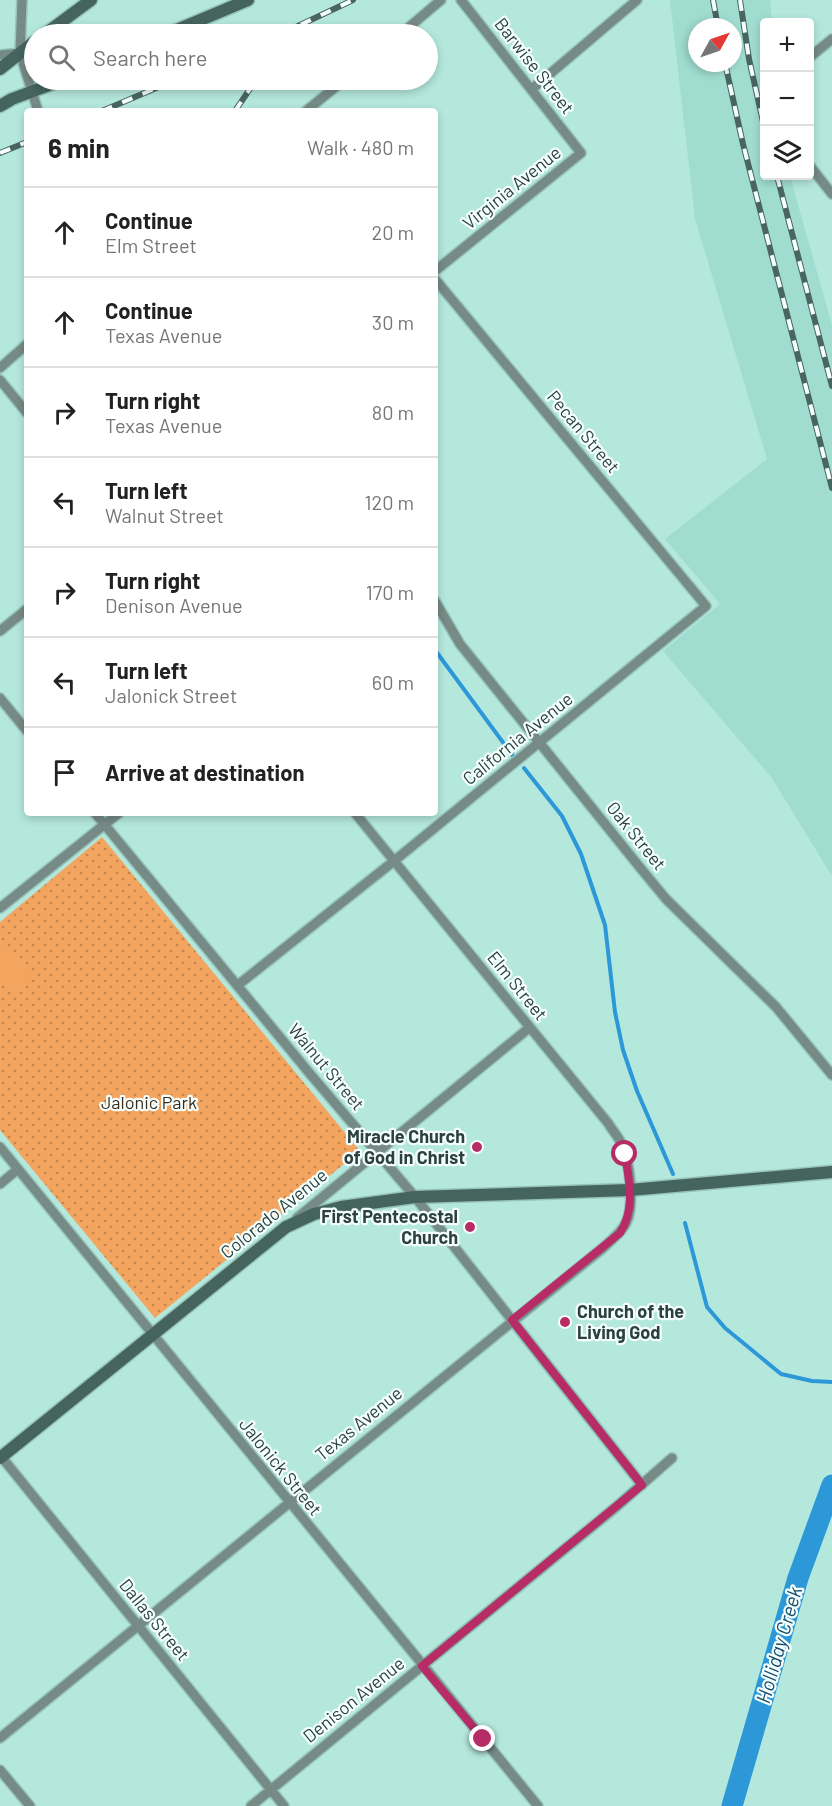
<!DOCTYPE html>
<meta charset="utf-8">
<style>
:root{--surface:#fff;--page:#f2f2f2;--text:#222;--muted:#767676;--line:#e0e0e0}
body{margin:0;font-family:Barlow,sans-serif;background:var(--page);color:var(--text)}
.controls{position:absolute;right:18px;top:18px;display:grid;overflow:hidden;border-radius:6px;box-shadow:0 3px 9px #0003}
.controls button{width:54px;height:54px;display:grid;place-items:center;padding:0;border:0;border-bottom:2px solid var(--line);background:var(--surface);color:var(--text);font:30px sans-serif}
.compass{position:absolute;left:688px;top:18px;width:54px;height:54px;border-radius:50%;background:var(--surface);box-shadow:0 3px 9px #0003;rotate:50deg}
.stop{position:absolute;width:18px;height:18px;margin:-14px;border:4px solid #b72c66;border-radius:50%;background:#fff}
.stop.end{background:#b72c66;border-color:#fff;box-shadow:0 2px 6px #0008}
.list{margin:0;padding:0;list-style:none}
h2{display:flex;justify-content:space-between;align-items:center;height:78px;margin:0;padding:0 24px;font-size:26px}
h2 small{font-size:20px;font-weight:400;color:var(--muted)}
.list li{display:grid;grid-template-columns:39px 1fr auto;gap:18px;align-items:center;box-sizing:border-box;height:90px;padding:0 24px;border-top:2px solid var(--line)}
.list b{display:block;font-size:22px;white-space:nowrap}
.list p{margin:0;font-size:20px;white-space:nowrap;color:var(--muted)}
.list em{font-size:20px;font-style:normal;color:var(--muted)}
.icon{flex:none;width:33px;height:33px;fill:none;stroke:currentColor;stroke-width:2;stroke-linecap:round;stroke-linejoin:round}
.map{position:relative;flex:none;width:832px;height:1806px;overflow:hidden}
.search{position:absolute;background:var(--surface);box-shadow:0 3px 9px #0003;left:24px;top:24px;width:414px;height:66px;display:flex;align-items:center;gap:15px;box-sizing:border-box;padding:0 21px;border-radius:33px;color:var(--muted);font-size:22px}
.panel{position:absolute;background:var(--surface);box-shadow:0 3px 9px #0003;left:24px;top:108px;width:414px;height:708px;border-radius:6px}
.map>svg:first-child{display:block}
.built{fill:#a0ddd0;fill-rule:evenodd}
.park{fill:url(#park-dots)}
.garden{fill:#f3a45f}
.lines{fill:none;stroke-linecap:round;stroke-linejoin:round}
.stream{stroke:#2c98d8;stroke-width:4}
.river{stroke:#2c98d8;stroke-width:21}
.street-casing{stroke:#96c3ba;stroke-width:12}
.secondary-casing{stroke:#96c3ba;stroke-width:15}
.street{stroke:#768a86;stroke-width:9}
.secondary{stroke:#45645d;stroke-width:12}
.rail-casing{stroke:#496560;stroke-width:6}
.rail{stroke:#f5fffd;stroke-width:4;stroke-dasharray:11;stroke-linecap:butt}
.route{stroke:#b72c66;stroke-width:8}
.poi-dot{fill:#b72c66;stroke:#f5fffd;stroke-width:2}
.labels{text-anchor:middle;stroke-width:4.5;stroke-linejoin:round;paint-order:stroke}
.street-label{font-size:18px;fill:#2c413d;stroke:#f5fffd}
.park-label{font-size:18px;fill:#3d2a1a;stroke:#f5fffd}
.poi-label{font-size:18px;font-weight:bold;fill:#2c413d;stroke:#f5fffd;text-anchor:end}
.water-label{font-size:20px;font-style:italic;fill:#164d6e;stroke:#f5fffd}
</style>
<div class="map">
<svg width="832" height="1806" viewBox="0 0 832 1806">
<defs>
<pattern id="park-dots" width="8" height="8" patternUnits="userSpaceOnUse" patternTransform="scale(1.5)"><rect width="8" height="8" fill="#f3a45f"/><path d="M2 2h.1M6 6h.1" fill="none" stroke="#c58750" stroke-width="1.8" stroke-linecap="round"/></pattern>
</defs>
<rect width="100%" height="100%" fill="#b4e8dd"/>
<!-- built -->
<path class="built" d="M 670,0 L 770,0 L 772,22 L 764,22 L 764,176 L 790,176 L 832,325 L 832,876 L 771,777 L 663,651 L 720,604 L 665,539 L 767,459 L 695,219 ZM 697,27 L 733,27 L 733,63 L 697,63 Z"/>
<!-- park -->
<path class="park" d="M 102,837 L 360,1151 L 155,1318 L 0,1130 L 0,922 Z"/>
<!-- garden -->
<path class="garden" d="M 0,939 L 32,977 L 14,992 L 0,976 Z"/>
<g class="lines">
<!-- stream -->
<path class="stream" d="M 435,650 L 513,756
M 524,768 L 562,816 L 581,854 L 605,925 L 615,1012 L 623,1050 L 637,1091 L 673,1174
M 685,1223 L 707,1307 L 725,1328 L 781,1374 L 812,1381 L 832,1382"/>
<!-- river -->
<path class="river" d="M 732,1806 L 798,1578 L 832,1485"/>
<defs>
<path id="street" d="M 22,0 L 20,53 L 38,111
M 401,34 L 441,0
M 0,55 L 20,53
M 810,57 L 832,39
M 532,89 L 637,0
M 306,111 L 344,80
M 810,166 L 832,194
M 435,271 L 581,153 L 461,0
M 0,368 L 27,344
M 0,380 L 27,413
M 435,601 L 460,644 L 642,870 L 666,899 L 776,1007 L 832,1075
M 0,631 L 27,609
M 0,698 L 27,731
M 95,813 L 311,1075 L 415,1197 L 642,1485
M 0,908 L 119,813
M 238,985 L 394,861 L 706,606 L 435,279
M 0,1147 L 538,1806
M 0,1184 L 18,1169
M 297,1218 L 529,1028
M 0,1455 L 284,1806
M 0,1738 L 603,1248 C 611,1240 621,1233 626,1223 C 635,1205 630,1161 621,1143 C 618,1136 612,1130 608,1123 L 355,813
M 0,1770 L 30,1806
M 251,1806 L 616,1507 L 672,1458"/>
<path id="secondary" d="M 45,34 L 91,0
M 167,34 L 248,0
M 0,69 L 34,42
M 0,106 L 12,99 L 63,80
M 0,1458 L 286,1227 L 314,1214 L 341,1207 L 415,1197 L 630,1190 L 832,1172"/>
</defs>
<!-- street casing -->
<use href="#street" class="street-casing"/>
<!-- secondary casing -->
<use href="#secondary" class="secondary-casing"/>
<!-- street -->
<use href="#street" class="street"/>
<!-- secondary -->
<use href="#secondary" class="secondary"/>
<defs>
<path id="rail" d="M 713,0 L 718,27
M 740,0 L 749,59 L 764,126
M 281,34 L 353,0
M 725,63 L 743,144 L 832,488
M 102,111 L 175,80
M 235,111 L 256,80
M 0,153 L 27,142
M 777,176 L 832,386"/>
</defs>
<!-- rail casing -->
<use href="#rail" class="rail-casing"/>
<!-- rail -->
<use href="#rail" class="rail"/>
</g>
<g class="lines">
<!-- route -->
<path class="route" d="M 483,1739 L 422,1666 L 642,1485 L 512,1320 L 620,1233 C 636,1208 629,1181 625,1154"/>
</g>
<!-- markers -->
<g class="poi-dot">
<circle cx="477" cy="1147" r="6"/>
<circle cx="470" cy="1227" r="6"/>
<circle cx="565" cy="1322" r="6"/>
</g>
<g class="labels">
<!-- street labels -->
<g class="street-label">
<text transform="translate(534 66) rotate(52)" y="6">Barwise Street</text>
<text transform="translate(512 188) rotate(-39)" y="6">Virginia Avenue</text>
<text transform="translate(583 432) rotate(50)" y="6">Pecan Street</text>
<text transform="translate(518 739) rotate(-39)" y="6">California Avenue</text>
<text transform="translate(636 836) rotate(51)" y="6">Oak Street</text>
<text transform="translate(517 986) rotate(51)" y="6">Elm Street</text>
<text transform="translate(326 1067) rotate(50)" y="6">Walnut Street</text>
<text transform="translate(274 1214) rotate(-39)" y="6">Colorado Avenue</text>
<text transform="translate(359 1424) rotate(-39)" y="6">Texas Avenue</text>
<text transform="translate(280 1467) rotate(51)" y="6">Jalonick Street</text>
<text transform="translate(154 1620) rotate(51)" y="6">Dallas Street</text>
<text transform="translate(354 1700) rotate(-39)" y="6">Denison Avenue</text>
</g>
<!-- park labels -->
<g class="park-label">
<text x="149" y="1109">Jalonic Park</text>
</g>
<!-- poi labels -->
<g class="poi-label">
<text x="465" y="1143">Miracle Church<tspan x="465" dy="21">of God in Christ</tspan></text>
<text x="458" y="1223">First Pentecostal<tspan x="458" dy="21">Church</tspan></text>
<text x="577" y="1318" text-anchor="start">Church of the<tspan x="577" dy="21">Living God</tspan></text>
</g>
<!-- water labels -->
<g class="water-label">
<text transform="translate(779 1645) rotate(-74)" y="7">Holliday Creek</text>
</g>
</g>
</svg>
<div class="controls">
<button>+</button>
<button>−</button>
<button><svg class="icon" aria-label="layers" viewBox="0 0 24 24"><path d="M12 4l9 5-9 5-9-5zM3 14l9 5 9-5"/></svg></button>
</div>
<svg class="compass" viewBox="-18 -18 36 36"><path d="M0-13l5 13h-10z" fill="#e53935"/><path d="M0 13l5-13h-10z" fill="#767676"/></svg>
<div class="stop" style="left:625px;top:1154px"></div>
<div class="stop end" style="left:483px;top:1739px"></div>
<div class="search"><svg class="icon" aria-label="search" viewBox="0 0 24 24"><circle cx="10" cy="10" r="6"/><path d="M15 15l6 6"/></svg>Search here</div>
<section class="panel">
<h2>6 min<small>Walk · 480 m</small></h2>
<ul class="list">
<li><svg class="icon" aria-label="ahead" viewBox="0 0 24 24"><path d="M12 20V5M6 11l6-6 6 6"/></svg><div><b>Continue</b><p>Elm Street</p></div><em>20 m</em></li>
<li><svg class="icon" aria-label="ahead" viewBox="0 0 24 24"><path d="M12 20V5M6 11l6-6 6 6"/></svg><div><b>Continue</b><p>Texas Avenue</p></div><em>30 m</em></li>
<li><svg class="icon" aria-label="right" viewBox="0 0 24 24"><path d="M7 20v-9h11M14 6l5 5-5 5"/></svg><div><b>Turn right</b><p>Texas Avenue</p></div><em>80 m</em></li>
<li><svg class="icon" aria-label="left" viewBox="0 0 24 24"><path d="M17 20v-9H6M10 6l-5 5 5 5"/></svg><div><b>Turn left</b><p>Walnut Street</p></div><em>120 m</em></li>
<li><svg class="icon" aria-label="right" viewBox="0 0 24 24"><path d="M7 20v-9h11M14 6l5 5-5 5"/></svg><div><b>Turn right</b><p>Denison Avenue</p></div><em>170 m</em></li>
<li><svg class="icon" aria-label="left" viewBox="0 0 24 24"><path d="M17 20v-9H6M10 6l-5 5 5 5"/></svg><div><b>Turn left</b><p>Jalonick Street</p></div><em>60 m</em></li>
<li><svg class="icon" aria-label="arrive" viewBox="0 0 24 24"><path d="M6 21V4h12l-3 4 3 4H6"/></svg><div><b>Arrive at destination</b></div></li>
</ul>
</section>
</div>
